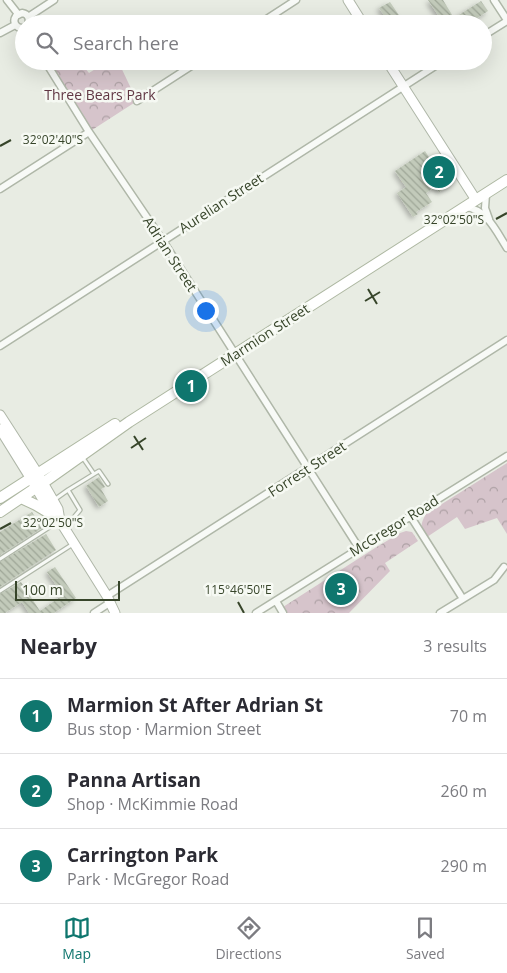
<!DOCTYPE html>
<meta charset="utf-8">
<style>
:root{--surface:#fff;--page:#f7f7f7;--text:#2b2b33;--muted:#7c7c81;--line:#e1e1e2;--accent:#0f766e}
body{margin:0;font-family:"Open Sans",sans-serif;background:var(--page);color:var(--text)}
.scale{position:absolute;left:15px;bottom:12px;width:105px;box-sizing:border-box;padding-left:5px;border:2px solid #37452a;border-top:0;font-size:14px;line-height:18px;white-space:nowrap;color:#37452a;-webkit-text-stroke:4px #f6f9f3;paint-order:stroke}
.you{position:absolute;left:205px;top:310px;width:18px;height:18px;margin:-12px;border:4px solid #fff;border-radius:50%;background:#1a73e8;box-shadow:0 0 0 8px #1a73e833}
.badge{display:grid;place-items:center;width:32px;height:32px;border-radius:50%;background:var(--accent);color:#fff;font-size:16px;font-weight:700}
.pin{position:absolute;translate:-50% -50%;border:2px solid #fff;box-shadow:0 1px 5px #0006}
.list{margin:0;padding:0;list-style:none}
h2{display:flex;justify-content:space-between;align-items:center;height:65px;margin:0;padding:0 20px;font-size:21px}
h2 small{font-size:16px;font-weight:400;color:var(--muted)}
.list li{display:grid;grid-template-columns:32px 1fr auto;gap:15px;align-items:center;box-sizing:border-box;height:75px;padding:0 20px;border-top:1px solid var(--line)}
.list b{display:block;font-size:19px;white-space:nowrap}
.list p{margin:0;font-size:16px;white-space:nowrap;color:var(--muted)}
.list em{font-size:16px;font-style:normal;color:var(--muted)}
.icon{flex:none;width:28px;height:28px;fill:none;stroke:currentColor;stroke-width:2;stroke-linecap:round;stroke-linejoin:round}
.map{position:relative;flex:none;width:507px;height:613px;overflow:hidden}
.search{position:absolute;background:var(--surface);box-shadow:0 5px 20px #0002;left:15px;right:15px;top:15px;height:55px;display:flex;align-items:center;gap:12px;box-sizing:border-box;padding:0 18px;border-radius:28px;color:var(--muted);font-size:19px}
.sheet{height:290px;background:var(--surface)}
nav{display:flex;justify-content:space-around;align-items:center;box-sizing:border-box;height:70px;border-top:1px solid var(--line);background:var(--surface);font-size:14px;color:var(--muted)}
nav a{display:grid;justify-items:center;gap:2px}
nav .on{color:var(--accent)}
.map>svg:first-child{display:block}
.forest{fill:url(#forest-crowns)}
.building{fill:url(#building-back-hatch);filter:url(#shadow)}
.lines{fill:none;stroke-linecap:round;stroke-linejoin:round}
.service-casing{stroke:#afb7a8;stroke-width:5.5}
.minor-casing{stroke:#afb7a8;stroke-width:9}
.secondary-casing{stroke:#afb7a8;stroke-width:11}
.primary-casing{stroke:#aeb8a2;stroke-width:12}
.service{stroke:#f8faf7;stroke-width:3}
.minor{stroke:#f8faf7;stroke-width:6}
.secondary{stroke:#fff;stroke-width:9}
.primary{stroke:#fff;stroke-width:10}
.ticks{fill:none;stroke:#37452a;stroke-width:2}
.labels{text-anchor:middle;stroke-width:5;stroke-linejoin:round;paint-order:stroke}
.park-label{font-size:14px;fill:#613744;stroke:#f6f9f3}
.street-label{font-size:14px;fill:#37452a;stroke:#f6f9f3}
.ticks-label{font-size:12px;text-anchor:middle;fill:#37452a;stroke:#f6f9f3;stroke-width:5;stroke-linejoin:round;paint-order:stroke}
</style>
<div class="map">
<svg width="507" height="613" viewBox="0 0 507 613">
<defs>
<pattern id="forest-crowns" width="20" height="18" patternUnits="userSpaceOnUse" patternTransform="scale(1.25)"><rect width="20" height="18" fill="#d6c4cb"/><path d="M2 6a3 3 0 1 1 6 0M12 15a3 3 0 1 1 6 0" fill="none" stroke="#aea1a5"/></pattern>
<pattern id="building-back-hatch" width="6" height="6" patternUnits="userSpaceOnUse" patternTransform="scale(1.25)"><rect width="6" height="6" fill="#c2caba"/><path d="M-1 5l2 2M0 0l6 6M5-1l2 2" fill="none" stroke="#9ea697"/></pattern>
<filter id="shadow"><feDropShadow dx="-2.5" dy="2.5" stdDeviation="2.5" flood-color="#0004"/></filter>
</defs>
<rect width="100%" height="100%" fill="#e8ece3"/>
<!-- forest -->
<path class="forest" d="M 63,61 L 79,61 L 89,73 L 108,61 L 118,61 L 137,101 L 89,132 L 50,69 Z
M 507,463 L 507,534 L 497,518 L 465,529 L 457,517 L 427,537 C 420,527 420,525 426,514 Z
M 406,531 L 412,532 L 418,541 L 385,563 L 390,571 L 349,613 L 286,613 L 283,607 L 375,548 L 400,533 Z"/>
<!-- building -->
<path class="building" d="M 428,0 L 443,0 L 454,18 L 481,1 L 488,11 L 468,24 L 444,24 Z
M 390,2 L 405,24 L 390,24 L 379,8 Z
M 425,151 L 437,169 L 441,167 L 452,184 L 439,192 L 435,187 L 426,193 L 432,202 L 416,212 L 418,214 L 413,217 L 397,193 L 406,187 L 395,171 Z
M 99,477 L 105,487 L 101,489 L 108,501 L 99,507 L 86,486 Z
M 32,512 L 42,528 L 0,555 L 0,532 Z
M 46,534 L 56,550 L 0,587 L 0,562 Z
M 55,567 L 76,598 L 54,613 L 29,613 L 22,602 L 5,613 L 0,613 L 0,594 L 21,582 L 40,611 L 63,595 L 47,572 Z"/>
<g class="lines">
<defs>
<path id="service" d="M 94,474 L 99,471 L 108,484
M 54,500 L 68,490
M 65,528 L 80,510 L 68,490 L 94,474 L 83,458
M 0,559 L 59,521
M 0,591 L 73,544"/>
<path id="minor" d="M 7,0 L 18,14
M 494,0 L 507,20
M 28,17 L 54,0
M 259,24 L 296,0
M 24,28 C 16,29 12,22 16,16 L 22,13 C 28,14 30,18 28,24
M 0,33 L 15,25
M 483,36 L 507,21
M 45,61 L 89,132 L 163,241 L 359,548
M 137,101 L 199,61
M 0,189 L 89,132
M 486,194 L 485,208 L 489,219
M 465,207 C 487,209 496,231 507,248
M 0,346 L 443,61
M 411,517 L 463,599
M 107,596 L 507,340
M 276,601 L 283,613
M 94,613 L 111,602
M 256,613 L 507,456
M 440,613 L 494,580 L 504,567"/>
<path id="secondary" d="M 348,0 L 363,24
M 387,61 L 476,200
M 0,415 L 38,474 L 53,500 L 58,509 L 60,521
M 0,429 L 31,479 L 51,514 L 60,521 L 107,596 L 115,613"/>
<path id="primary" d="M 0,498 L 115,424
M 21,498 L 36,505 L 51,514
M 0,512 L 43,483 L 129,422 L 507,180"/>
</defs>
<!-- service casing -->
<use href="#service" class="service-casing"/>
<!-- minor casing -->
<use href="#minor" class="minor-casing"/>
<!-- secondary casing -->
<use href="#secondary" class="secondary-casing"/>
<!-- primary casing -->
<use href="#primary" class="primary-casing"/>
<!-- service -->
<use href="#service" class="service"/>
<!-- minor -->
<use href="#minor" class="minor"/>
<!-- secondary -->
<use href="#secondary" class="secondary"/>
<!-- primary -->
<use href="#primary" class="primary"/>
</g>
<!-- ticks -->
<path class="ticks" d="M 0,146 L 11,140M 496,219 L 507,213M 368,289 L 377,304M 365,301 L 380,292M 134,436 L 143,450M 131,448 L 146,438M 0,529 L 11,523M 238,602 L 244,613"/>
<g class="labels">
<!-- park labels -->
<g class="park-label">
<text x="100" y="100">Three Bears Park</text>
</g>
<!-- street labels -->
<g class="street-label">
<text transform="translate(221 203) rotate(-33)" y="5">Aurelian Street</text>
<text transform="translate(170 254) rotate(57)" y="5">Adrian Street</text>
<text transform="translate(265 335) rotate(-33)" y="5">Marmion Street</text>
<text transform="translate(307 469) rotate(-33)" y="5">Forrest Street</text>
<text transform="translate(394 526) rotate(-32)" y="5">McGregor Road</text>
</g>
</g>
<g class="ticks-label">
<text x="53" y="144">32°02'40"S</text>
<text x="454" y="224">32°02'50"S</text>
<text x="53" y="527">32°02'50"S</text>
<text x="238" y="594">115°46'50"E</text>
</g>
</svg>
<div class="scale">100 m</div>
<div class="you"></div>
<div class="pin badge" style="left:191px;top:386px">1</div>
<div class="pin badge" style="left:439px;top:172px">2</div>
<div class="pin badge" style="left:341px;top:589px">3</div>
<div class="search"><svg class="icon" aria-label="search" viewBox="0 0 24 24"><circle cx="10" cy="10" r="6"/><path d="M15 15l6 6"/></svg>Search here</div>
</div>
<section class="sheet">
<h2>Nearby<small>3 results</small></h2>
<ul class="list">
<li><span class="badge">1</span><div><b>Marmion St After Adrian St</b><p>Bus stop · Marmion Street</p></div><em>70 m</em></li>
<li><span class="badge">2</span><div><b>Panna Artisan</b><p>Shop · McKimmie Road</p></div><em>260 m</em></li>
<li><span class="badge">3</span><div><b>Carrington Park</b><p>Park · McGregor Road</p></div><em>290 m</em></li>
</ul>
</section>
<nav>
<a class="on"><svg class="icon" aria-label="map" viewBox="0 0 24 24"><path d="M3 6l6-2 6 2 6-2v14l-6 2-6-2-6 2zM9 4v14M15 6v14"/></svg>Map</a>
<a><svg class="icon" aria-label="directions" viewBox="0 0 24 24"><path d="M12 3l9 9-9 9-9-9zM9 14v-3h6M13 9l2 2-2 2"/></svg>Directions</a>
<a><svg class="icon" aria-label="saved" viewBox="0 0 24 24"><path d="M7 4h10v16l-5-4-5 4z"/></svg>Saved</a>
</nav>
